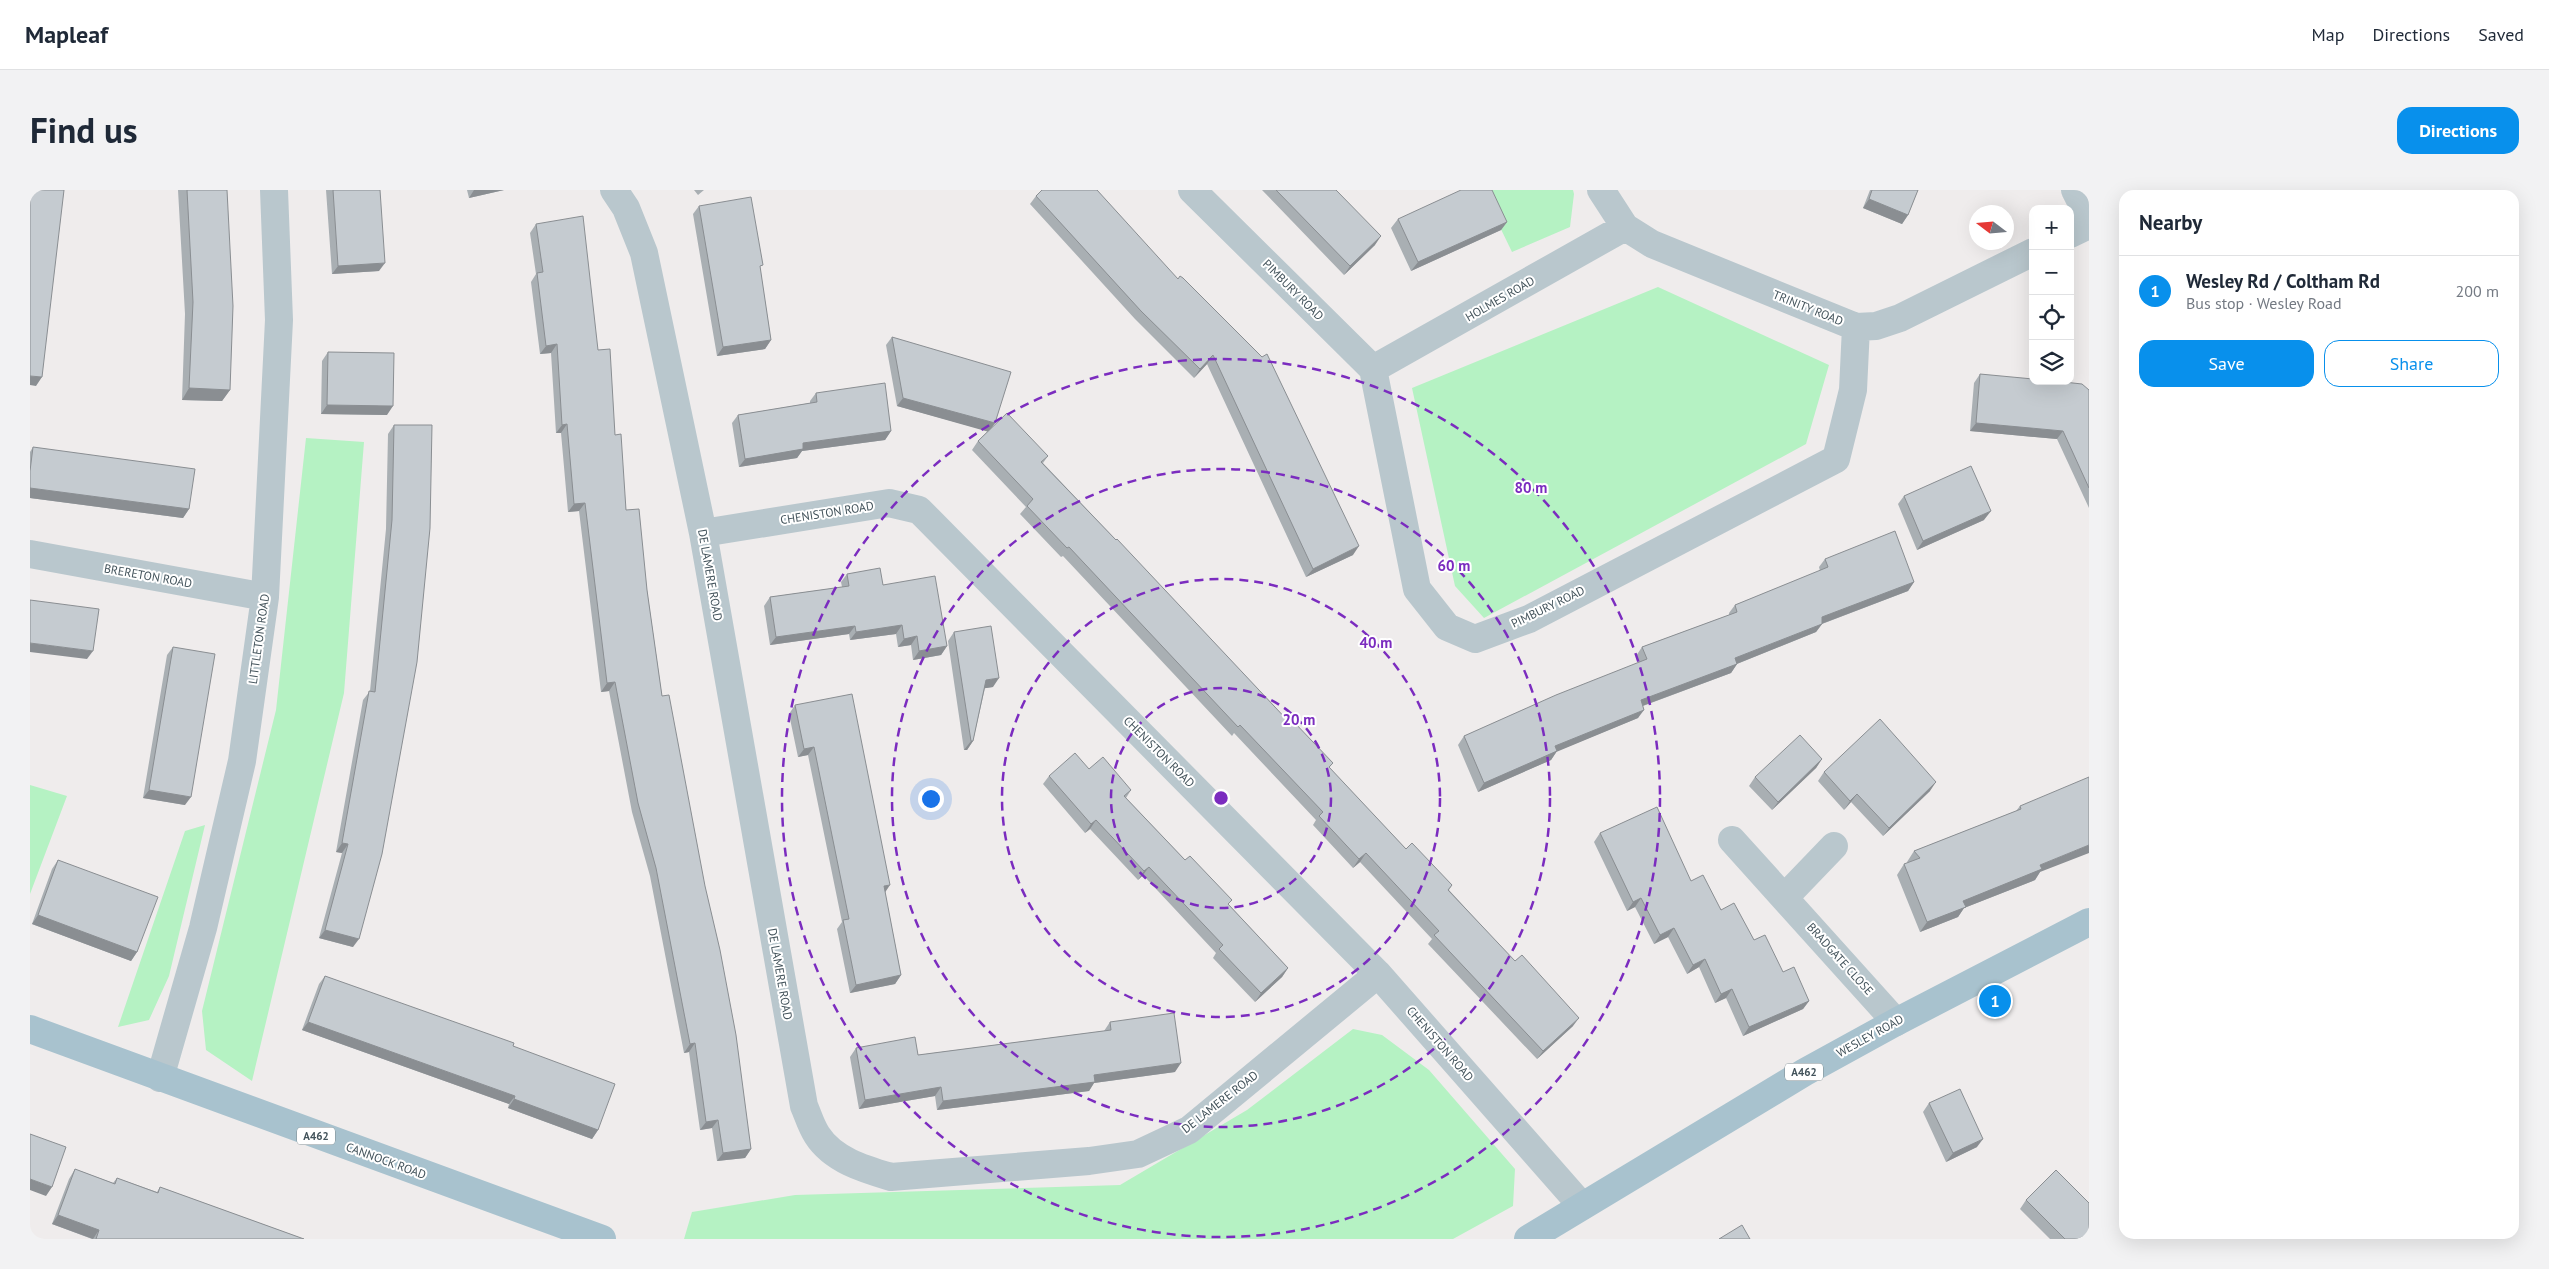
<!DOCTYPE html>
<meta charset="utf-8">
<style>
:root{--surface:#fff;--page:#f2f2f3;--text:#1f2937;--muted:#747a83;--line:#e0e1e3;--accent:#0890ec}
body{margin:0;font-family:"PT Sans",sans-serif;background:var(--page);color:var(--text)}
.controls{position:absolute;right:15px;top:15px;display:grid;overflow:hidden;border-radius:10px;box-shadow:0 5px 20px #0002}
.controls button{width:45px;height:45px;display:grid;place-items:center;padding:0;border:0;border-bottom:1px solid var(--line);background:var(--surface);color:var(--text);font:25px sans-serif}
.compass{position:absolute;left:1939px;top:15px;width:45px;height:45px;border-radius:50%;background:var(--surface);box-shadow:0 5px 20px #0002;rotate:286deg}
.you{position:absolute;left:900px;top:608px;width:18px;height:18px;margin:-12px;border:4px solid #fff;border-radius:50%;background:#1a73e8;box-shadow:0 0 0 8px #1a73e833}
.badge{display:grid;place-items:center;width:32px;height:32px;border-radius:50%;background:var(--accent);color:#fff;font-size:16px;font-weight:700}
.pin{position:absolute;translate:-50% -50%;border:2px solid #fff;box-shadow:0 1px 5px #0006}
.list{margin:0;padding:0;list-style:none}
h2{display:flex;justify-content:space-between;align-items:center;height:65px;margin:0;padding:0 20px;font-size:21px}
h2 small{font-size:16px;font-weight:400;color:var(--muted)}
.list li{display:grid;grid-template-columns:32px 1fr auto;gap:15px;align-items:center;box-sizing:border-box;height:70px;padding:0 20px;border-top:1px solid var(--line)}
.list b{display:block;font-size:19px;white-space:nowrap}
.list p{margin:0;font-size:16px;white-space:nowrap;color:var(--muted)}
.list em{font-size:16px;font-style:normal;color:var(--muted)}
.actions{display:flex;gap:10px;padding:15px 20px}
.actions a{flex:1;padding:11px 0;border:1px solid var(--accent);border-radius:15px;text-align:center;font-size:18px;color:var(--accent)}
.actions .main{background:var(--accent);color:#fff}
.icon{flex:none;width:28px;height:28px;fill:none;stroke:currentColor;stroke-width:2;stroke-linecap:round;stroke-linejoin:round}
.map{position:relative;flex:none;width:2059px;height:1049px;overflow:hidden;border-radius:15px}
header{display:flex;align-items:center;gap:30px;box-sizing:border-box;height:70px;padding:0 25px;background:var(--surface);border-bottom:1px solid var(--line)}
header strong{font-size:24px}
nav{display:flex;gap:28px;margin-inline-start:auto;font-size:18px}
.intro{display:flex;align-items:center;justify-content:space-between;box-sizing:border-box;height:120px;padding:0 30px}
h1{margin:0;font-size:35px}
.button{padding:12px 22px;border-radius:15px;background:var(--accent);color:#fff;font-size:18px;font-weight:700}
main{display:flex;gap:30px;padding:0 30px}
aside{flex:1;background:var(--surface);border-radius:15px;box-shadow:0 5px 20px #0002}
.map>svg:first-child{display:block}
.green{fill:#b5f2c3}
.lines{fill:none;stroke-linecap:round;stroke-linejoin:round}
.minor{stroke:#b9c7cd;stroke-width:28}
.primary{stroke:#a8c2ce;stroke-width:28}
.wall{fill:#a9afb3}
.shaded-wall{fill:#8a8e92}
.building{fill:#c5cbd0;stroke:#8a8e92}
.ring{fill:none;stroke:#7b2cbf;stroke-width:2.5;stroke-dasharray:9 6}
.labels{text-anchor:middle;stroke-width:4;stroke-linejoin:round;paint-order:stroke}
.shield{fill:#fff;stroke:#7b878c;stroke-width:1}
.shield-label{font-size:11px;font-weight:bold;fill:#43535b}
.street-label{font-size:12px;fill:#43535b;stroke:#fff}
.centre{fill:#7b2cbf;stroke:#fff;stroke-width:2.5}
.ring-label{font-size:15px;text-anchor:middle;font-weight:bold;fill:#7b2cbf;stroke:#fff;stroke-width:4;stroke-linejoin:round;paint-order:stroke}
</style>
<header>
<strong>Mapleaf</strong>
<nav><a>Map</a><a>Directions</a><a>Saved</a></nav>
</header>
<div class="intro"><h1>Find us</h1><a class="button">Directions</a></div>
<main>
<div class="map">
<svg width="2059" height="1049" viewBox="0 0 2059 1049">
<rect width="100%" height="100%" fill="#efecec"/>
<!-- green -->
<path class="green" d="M 1452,0 L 1543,0 L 1544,4 L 1540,37 L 1482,62 Z
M 1628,97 L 1799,175 L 1776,254 L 1454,428 L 1425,396 L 1382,198 Z
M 276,248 L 334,252 L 314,503 L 222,891 L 176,860 L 172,821 L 246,520 Z
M 0,595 L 37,606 L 0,704 Z
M 175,635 L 139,786 L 119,830 L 88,837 L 155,641 Z
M 1323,839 L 1352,845 L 1399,880 L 1485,979 L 1483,1016 L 1423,1049 L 654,1049 L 662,1022 L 765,1005 L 1090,995 L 1217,920 Z"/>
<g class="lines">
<!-- minor -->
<path class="minor" d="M 584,0 L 596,18 L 614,63 L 673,343 L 774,916 C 778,925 781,936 787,945 C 803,970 834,979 861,987 L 1059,971 L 1108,964 L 1159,940 L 1348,784
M 1162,0 L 1343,179 L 1387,399 L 1417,437 L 1445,449 L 1499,429 L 1806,269 L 1823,200 L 1826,137
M 1571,0 L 1595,37 L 1622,54 L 1826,137 L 1846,136 L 1870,128 L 2003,62
M 2045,0 L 2059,28
M 2040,44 L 2059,35
M 1343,179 L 1595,37
M 673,343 L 859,313 L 889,320 L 1348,784 L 1552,1016
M 0,364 L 235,407
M 1702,650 L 1866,832
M 1755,707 L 1804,656
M 130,888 L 173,738 L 212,571 L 235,407 L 249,130 L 244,0"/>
<!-- primary -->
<path class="primary" d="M 0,839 L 572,1049
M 1498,1049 L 1775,882 L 1866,832 L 2059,732"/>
</g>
<!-- wall -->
<path class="wall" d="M 148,0 L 197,0 L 200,200 L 192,211 L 152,210 L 155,124 Z
M 296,0 L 350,0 L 349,81 L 302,84 Z
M 437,0 L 474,0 L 439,8 Z
M 664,0 L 674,0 L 668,5 Z
M 1067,0 L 1323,365 L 1276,387 L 1177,174 L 1164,188 L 1105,129 L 1000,14 L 1006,6 Z
M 1232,0 L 1306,0 L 1345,55 L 1314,85 Z
M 1840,0 L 1888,0 L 1878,25 L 1872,34 L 1833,18 Z
M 669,16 L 730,78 L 741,150 L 735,159 L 687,166 L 663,24 Z
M 1368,29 L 1477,32 L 1471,40 L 1381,81 L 1361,38 Z
M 506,34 L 568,160 L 585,245 L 596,320 L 617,400 L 632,506 L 721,959 L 715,968 L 687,971 L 682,938 L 670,940 L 659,862 L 654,863 L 620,686 L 602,622 L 579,501 L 571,502 L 549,321 L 538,322 L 531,243 L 526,243 L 521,163 L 510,164 L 501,92 L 506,84 L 500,43 Z
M 862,147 L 965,233 L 961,238 L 1018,266 L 1013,273 L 1086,350 L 1260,533 L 1303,573 L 1299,578 L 1376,659 L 1422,695 L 1419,700 L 1543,836 L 1507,869 L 1398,754 L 1402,749 L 1330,672 L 1323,678 L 1283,635 L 1286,630 L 1204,543 L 1202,546 L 1033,366 L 1031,367 L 990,324 L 996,317 L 942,260 L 948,251 L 958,241 L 867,216 L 856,155 Z
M 298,162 L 357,225 L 291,224 L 292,171 Z
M 1950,184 L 2059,200 L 2059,318 L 2027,249 L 1940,241 L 1944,193 Z
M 786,203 L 861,241 L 855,250 L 772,261 L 767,268 L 709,277 L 702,233 L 708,225 L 780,213 L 780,211 Z
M 364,235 L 402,235 L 323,757 L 289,748 L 312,663 L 306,662 L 333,510 L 340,501 L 356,339 L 358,244 Z
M 3,257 L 159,319 L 153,328 L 0,308 L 0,262 Z
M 1874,306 L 1954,330 L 1887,360 L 1868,314 Z
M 1795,369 L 1884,392 L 1878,401 L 1792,434 L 1786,442 L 1707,474 L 1701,483 L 1613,516 L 1608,528 L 1527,561 L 1521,570 L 1448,602 L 1428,555 L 1434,546 L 1609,473 L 1606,466 L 1612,457 L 1699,425 L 1699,423 L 1705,415 L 1790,381 L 1789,377 Z
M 817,384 L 853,395 L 917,456 L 911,465 L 883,470 L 881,455 L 868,457 L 866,444 L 820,450 L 819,444 L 740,455 L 734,416 L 740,407 L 812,397 L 811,392 Z
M 924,442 L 963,497 L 955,498 L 943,551 L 937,560 L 934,560 L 918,451 Z
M 143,457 L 155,615 L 113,608 L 137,465 Z
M 765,515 L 855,702 L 871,785 L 865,794 L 820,803 L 807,739 L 812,732 L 778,565 L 768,567 L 759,524 Z
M 1792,569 L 1786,578 L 1742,620 L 1719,596 L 1725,587 Z
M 1794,582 L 1900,601 L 1853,646 L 1821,612 L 1814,620 L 1788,591 Z
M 1019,586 L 1101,600 L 1096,608 L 1155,670 L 1199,715 L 1258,778 L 1252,787 L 1225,812 L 1183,768 L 1186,763 L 1113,685 L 1108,690 L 1060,639 L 1055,643 L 1013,594 Z
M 1990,616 L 2010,682 L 2005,690 L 1934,718 L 1928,727 L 1890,742 L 1867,685 L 1874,674 L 1878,673 L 1877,672 L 1884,661 L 1986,621 Z
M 1570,643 L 1661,691 L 1724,750 L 1779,811 L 1773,819 L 1713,846 L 1696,808 L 1685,813 L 1669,777 L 1657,784 L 1638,747 L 1624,754 L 1605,717 L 1597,721 L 1564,652 Z
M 28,670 L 107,762 L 101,771 L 2,734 L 22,679 Z
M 295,786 L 483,856 L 568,940 L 562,949 L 478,918 L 479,914 L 272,840 L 289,794 Z
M 1080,832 L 1145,882 L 1064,893 L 1059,901 L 907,920 L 905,906 L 829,919 L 820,867 L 826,858 L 888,865 L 1074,841 Z
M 1899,913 L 1947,957 L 1916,972 L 1893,922 Z
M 45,979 L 83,993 L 87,988 L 127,1002 L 130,997 L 274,1049 L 62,1049 L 22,1034 L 39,989 Z
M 1996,1010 L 2059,1049 L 2020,1049 L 1990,1019 Z"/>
<!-- shaded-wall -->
<path class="shaded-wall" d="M 444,0 L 474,0 L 439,8 Z
M 1839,9 L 1878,25 L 1872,34 L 1833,18 Z
M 1477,32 L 1471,40 L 1381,81 L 1388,72 Z
M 1351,46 L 1345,55 L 1314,85 L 1320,76 Z
M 355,73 L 349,81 L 302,84 L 308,76 Z
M 741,150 L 735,159 L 687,166 L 693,157 Z
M 527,154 L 521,163 L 510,164 L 516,156 Z
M 1183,165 L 1177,174 L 1164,188 L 1170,179 Z
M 0,186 L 12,187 L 6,196 L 0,195 Z
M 159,198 L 200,200 L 192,211 L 152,210 Z
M 873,208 L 965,233 L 959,242 L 867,216 Z
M 297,215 L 363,216 L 357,225 L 291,224 Z
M 1946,233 L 2033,241 L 2027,249 L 1940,241 Z
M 537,234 L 531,243 L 526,243 L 532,235 Z
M 861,241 L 855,250 L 772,261 L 767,268 L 709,277 L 715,269 L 773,253 Z
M 0,298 L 159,319 L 153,328 L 0,308 Z
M 555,313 L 549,321 L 538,322 L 544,314 Z
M 1961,321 L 1954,330 L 1887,360 L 1893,351 Z
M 1329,356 L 1323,365 L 1276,387 L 1283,379 Z
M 1884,392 L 1878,401 L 1786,436 L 1792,427 Z
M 1792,434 L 1786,442 L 1699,477 L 1705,468 Z
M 872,435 L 866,444 L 820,450 L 826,442 Z
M 825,436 L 819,444 L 740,455 L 746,447 Z
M 887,446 L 881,455 L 868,457 L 874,449 Z
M 0,453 L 63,461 L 57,469 L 0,462 Z
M 917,456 L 911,465 L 883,470 L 889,461 Z
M 1707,474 L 1701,483 L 1604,519 L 1611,510 Z
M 969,488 L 963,497 L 950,499 L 956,490 Z
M 585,492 L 579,501 L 571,502 L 577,493 Z
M 1614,520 L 1608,528 L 1519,565 L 1525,556 Z
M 941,551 L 943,551 L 937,560 L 934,560 Z
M 784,557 L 778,565 L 768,567 L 774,559 Z
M 1527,561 L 1521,570 L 1448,602 L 1454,593 Z
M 1792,569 L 1786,578 L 1742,620 L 1748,612 Z
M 1906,592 L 1900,601 L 1853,646 L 1859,638 Z
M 119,600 L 161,607 L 155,615 L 113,608 Z
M 1827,604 L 1821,612 L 1814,620 L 1820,611 Z
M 1066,630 L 1060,639 L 1055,643 L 1061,634 Z
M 312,653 L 318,654 L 312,663 L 306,662 Z
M 2059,655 L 2059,663 L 2010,682 L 2005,690 L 1934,718 L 1928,727 L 1890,742 L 1897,732 L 1933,711 L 2010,675 Z
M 1336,663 L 1330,672 L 1323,678 L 1329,669 Z
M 1119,677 L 1113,685 L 1108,690 L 1114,681 Z
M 860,695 L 854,704 L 854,696 Z
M 1611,708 L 1605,717 L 1597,721 L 1603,712 Z
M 8,725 L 107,762 L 101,771 L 2,734 Z
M 1644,738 L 1638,747 L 1624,754 L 1630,745 Z
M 295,740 L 329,749 L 323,757 L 289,748 Z
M 1675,769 L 1669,777 L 1657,784 L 1663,775 Z
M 1258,778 L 1252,787 L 1225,812 L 1231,803 Z
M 871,785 L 865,794 L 820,803 L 826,795 Z
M 1702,799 L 1696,808 L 1685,813 L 1691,804 Z
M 1779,811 L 1773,819 L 1713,846 L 1719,837 Z
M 1549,828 L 1543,836 L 1507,869 L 1513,861 Z
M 278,832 L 485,906 L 479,914 L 272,840 Z
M 665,853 L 659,862 L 654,863 L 660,854 Z
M 1151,873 L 1145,882 L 1064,893 L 1059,901 L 907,920 L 913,911 L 1064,885 Z
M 911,897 L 905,906 L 829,919 L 835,910 Z
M 484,909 L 568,940 L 562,949 L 478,918 Z
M 688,930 L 682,938 L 670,940 L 676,932 Z
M 1953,949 L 1947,957 L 1916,972 L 1923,963 Z
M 721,959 L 715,968 L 687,971 L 693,963 Z
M 0,989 L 22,997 L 16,1006 L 0,1000 Z
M 28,1025 L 69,1040 L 63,1049 L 22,1034 Z"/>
<!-- building -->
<path class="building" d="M 0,0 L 34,0 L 12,187 L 0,186 Z
M 157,0 L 197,0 L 203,116 L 200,200 L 159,198 L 163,112 Z
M 303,0 L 350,0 L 355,73 L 308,76 Z
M 1012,0 L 1067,0 L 1148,89 L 1150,86 L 1153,88 L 1232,167 L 1237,164 L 1329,356 L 1283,379 L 1183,165 L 1170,179 L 1111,121 L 1006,6 Z
M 1246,0 L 1306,0 L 1351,46 L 1320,76 Z
M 1431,0 L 1462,0 L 1477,32 L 1388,72 L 1368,29 Z
M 1842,0 L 1888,0 L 1878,25 L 1839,9 Z
M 721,7 L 733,75 L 730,76 L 741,150 L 693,157 L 669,16 Z
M 553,26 L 568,160 L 580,159 L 585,245 L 591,244 L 596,320 L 609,319 L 617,400 L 632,506 L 639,505 L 675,696 L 690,760 L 706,845 L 721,959 L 693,963 L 688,930 L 676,932 L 665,853 L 660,854 L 626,678 L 608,613 L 585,492 L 577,493 L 555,313 L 544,314 L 537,234 L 532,235 L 527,154 L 516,156 L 507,83 L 513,82 L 506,34 Z
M 862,147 L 981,182 L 965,233 L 873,208 Z
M 298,162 L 364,163 L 363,216 L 297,215 Z
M 1950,184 L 2003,189 L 2003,191 L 2025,191 L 2052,194 L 2059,200 L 2059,298 L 2033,241 L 1946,233 Z
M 855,193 L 861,241 L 773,253 L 773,259 L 715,269 L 708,225 L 787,212 L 786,203 Z
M 977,223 L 1018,266 L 1011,272 L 1086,350 L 1087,349 L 1260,533 L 1263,531 L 1303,573 L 1299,577 L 1376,659 L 1382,653 L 1422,695 L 1418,700 L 1485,771 L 1492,765 L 1549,828 L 1513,861 L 1404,745 L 1409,741 L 1336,663 L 1329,669 L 1289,626 L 1293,622 L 1210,535 L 1208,537 L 1039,357 L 1037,358 L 997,316 L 1003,309 L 948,251 Z
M 364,235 L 402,235 L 400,338 L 387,472 L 352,664 L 329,749 L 295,740 L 318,654 L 312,653 L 339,501 L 345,502 L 362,330 Z
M 3,257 L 165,279 L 159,319 L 0,298 L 0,281 Z
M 1941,276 L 1961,321 L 1893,351 L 1874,306 Z
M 1865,341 L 1884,392 L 1792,427 L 1792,434 L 1705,468 L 1707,474 L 1611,510 L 1614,520 L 1525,556 L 1527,561 L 1454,593 L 1434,546 L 1526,505 L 1617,469 L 1612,457 L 1707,422 L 1705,415 L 1798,377 L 1795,369 Z
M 850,378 L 853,395 L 905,386 L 917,456 L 889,461 L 887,446 L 874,449 L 872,435 L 826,442 L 825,436 L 746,447 L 740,407 L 819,396 L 817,384 Z
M 0,410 L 69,419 L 63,461 L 0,453 Z
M 961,436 L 969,488 L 956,490 L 943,551 L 941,551 L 924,442 Z
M 143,457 L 185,464 L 161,607 L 119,600 Z
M 822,504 L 860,695 L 854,696 L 871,785 L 826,795 L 813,730 L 819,729 L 784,557 L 774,559 L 765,515 Z
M 1850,529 L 1906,592 L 1859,638 L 1827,604 L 1820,611 L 1794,582 Z
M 1770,545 L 1792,569 L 1748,612 L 1725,587 Z
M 1045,563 L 1059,579 L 1073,567 L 1101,600 L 1094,606 L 1155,670 L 1160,666 L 1202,710 L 1198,714 L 1258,778 L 1231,803 L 1189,759 L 1193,755 L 1119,677 L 1114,681 L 1066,630 L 1061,634 L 1019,586 Z
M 2059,587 L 2059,655 L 2010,675 L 2012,679 L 1933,711 L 1936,717 L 1897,732 L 1874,674 L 1890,668 L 1884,661 L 1991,619 L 1990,616 Z
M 1627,617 L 1661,691 L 1673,685 L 1691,720 L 1704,713 L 1724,750 L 1735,745 L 1753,782 L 1764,777 L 1779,811 L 1719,837 L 1702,799 L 1691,804 L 1675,769 L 1663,775 L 1644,738 L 1630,745 L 1611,708 L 1603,712 L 1570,643 Z
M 28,670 L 128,707 L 107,762 L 8,725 Z
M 295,786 L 484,853 L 483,856 L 585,894 L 568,940 L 484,909 L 485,906 L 278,832 Z
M 1144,823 L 1151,873 L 1064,885 L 1065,892 L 913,911 L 911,897 L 835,910 L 826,858 L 885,847 L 888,865 L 1081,840 L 1080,832 Z
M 1930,899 L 1953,949 L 1923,963 L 1899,913 Z
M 0,944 L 36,957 L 22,997 L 0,989 Z
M 45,979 L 85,994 L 87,988 L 128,1003 L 130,997 L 274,1049 L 66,1049 L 69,1040 L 28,1025 Z
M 2026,980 L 2059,1013 L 2059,1049 L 2035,1049 L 1996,1010 Z
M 1712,1035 L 1720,1049 L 1689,1049 Z"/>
<!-- distance rings -->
<g class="ring">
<circle cx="1191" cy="608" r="110"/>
<circle cx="1191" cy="608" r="219"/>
<circle cx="1191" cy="608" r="329"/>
<circle cx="1191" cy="608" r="439"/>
</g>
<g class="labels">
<!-- shield labels -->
<g class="shield">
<rect x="1755" y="873.5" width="38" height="17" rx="4"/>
<rect x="267" y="937.5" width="38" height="17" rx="4"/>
</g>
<g class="shield-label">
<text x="1774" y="886">A462</text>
<text x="286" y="950">A462</text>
</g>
<!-- street labels -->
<g class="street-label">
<text transform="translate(1263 100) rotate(45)" y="4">PIMBURY ROAD</text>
<text transform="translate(1470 109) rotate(-30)" y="4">HOLMES ROAD</text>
<text transform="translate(1778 118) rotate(22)" y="4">TRINITY ROAD</text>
<text transform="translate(797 323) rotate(-9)" y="4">CHENISTON ROAD</text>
<text transform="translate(680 385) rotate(80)" y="4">DE LAMERE ROAD</text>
<text transform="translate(118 386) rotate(10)" y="4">BRERETON ROAD</text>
<text transform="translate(1518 417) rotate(-26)" y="4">PIMBURY ROAD</text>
<text transform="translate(229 449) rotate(-82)" y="4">LITTLETON ROAD</text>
<text transform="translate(1129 562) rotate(45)" y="4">CHENISTON ROAD</text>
<text transform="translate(1810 769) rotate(48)" y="4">BRADGATE CLOSE</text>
<text transform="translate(750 784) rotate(80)" y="4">DE LAMERE ROAD</text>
<text transform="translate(1840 846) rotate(-29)" y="4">WESLEY ROAD</text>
<text transform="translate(1410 854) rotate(49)" y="4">CHENISTON ROAD</text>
<text transform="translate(1190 912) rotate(-38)" y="4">DE LAMERE ROAD</text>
<text transform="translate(356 971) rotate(20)" y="4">CANNOCK ROAD</text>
</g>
</g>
<circle cx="1191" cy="608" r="8" class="centre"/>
<g class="ring-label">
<text x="1501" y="303">80 m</text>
<text x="1424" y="381">60 m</text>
<text x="1346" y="458">40 m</text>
<text x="1269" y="535">20 m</text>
</g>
</svg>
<div class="controls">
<button>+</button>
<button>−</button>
<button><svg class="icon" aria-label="locate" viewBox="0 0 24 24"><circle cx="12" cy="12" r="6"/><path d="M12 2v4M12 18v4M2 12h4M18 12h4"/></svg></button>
<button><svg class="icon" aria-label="layers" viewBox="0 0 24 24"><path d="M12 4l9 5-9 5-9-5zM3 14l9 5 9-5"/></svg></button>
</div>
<svg class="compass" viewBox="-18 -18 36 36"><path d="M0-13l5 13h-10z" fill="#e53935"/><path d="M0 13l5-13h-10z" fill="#747a83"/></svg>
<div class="you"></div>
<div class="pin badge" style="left:1965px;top:811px">1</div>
</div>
<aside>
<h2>Nearby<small></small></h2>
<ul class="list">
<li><span class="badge">1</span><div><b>Wesley Rd / Coltham Rd</b><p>Bus stop · Wesley Road</p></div><em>200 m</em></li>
</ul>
<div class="actions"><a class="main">Save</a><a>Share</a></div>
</aside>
</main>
